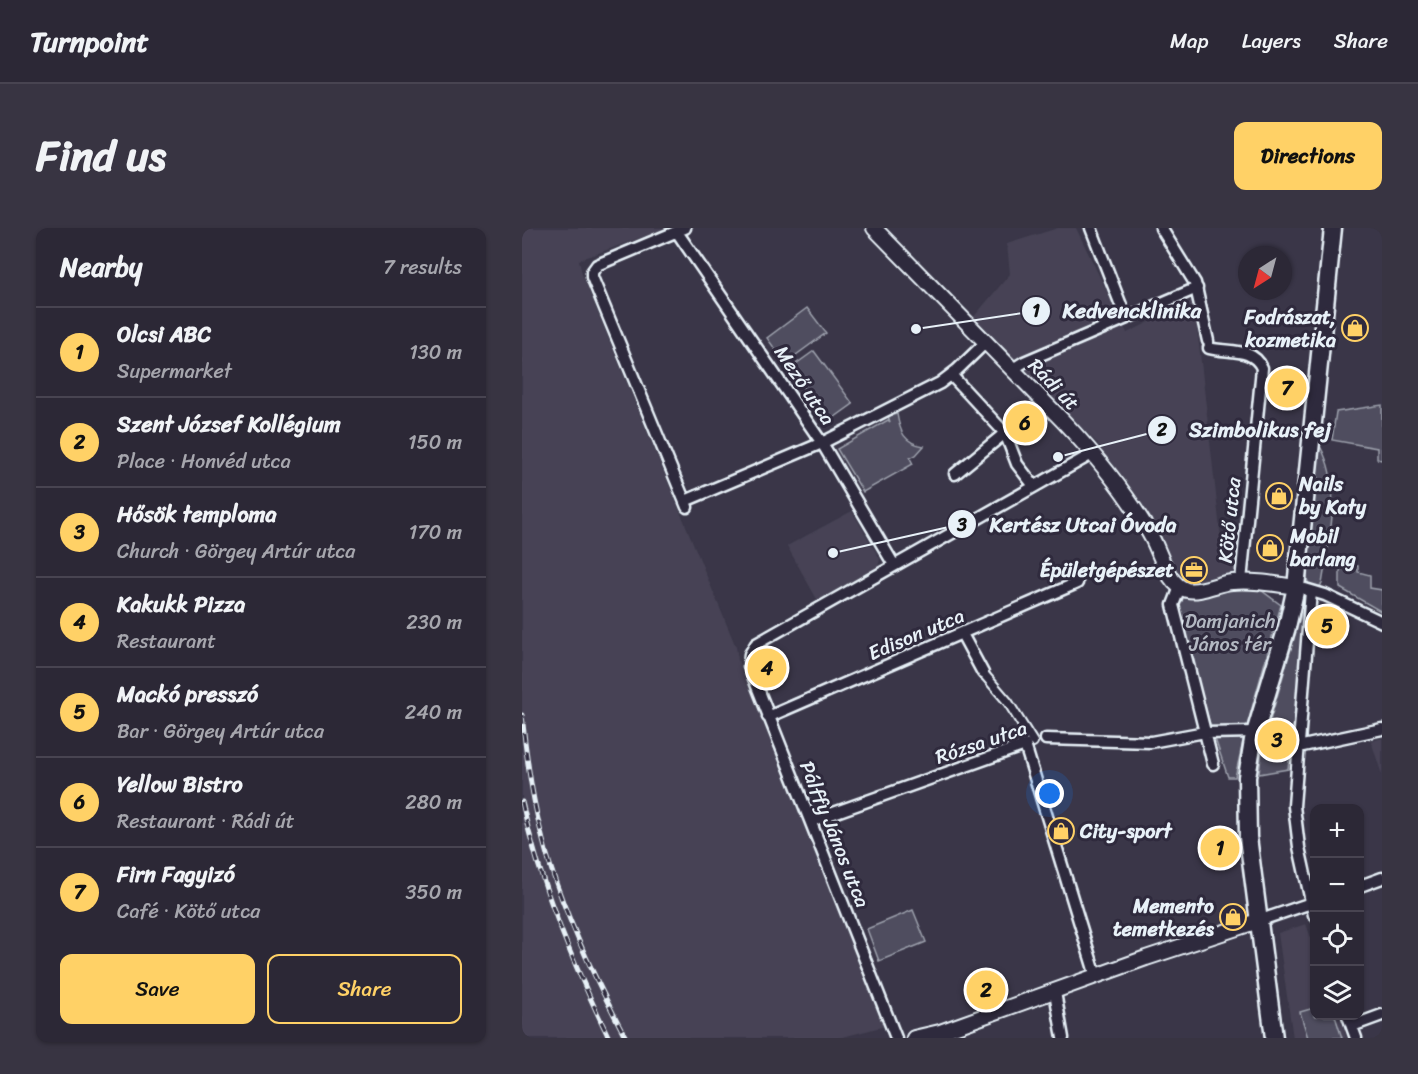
<!DOCTYPE html>
<meta charset="utf-8">
<style>
:root{--surface:#2c2836;--page:#383442;--text:#f1f3f6;--muted:#a6a6ad;--line:#484451;--accent:#ffd166}
body{margin:0;font-family:Sriracha,sans-serif;background:var(--page);color:var(--text)}
.controls{position:absolute;right:18px;bottom:18px;display:grid;overflow:hidden;border-radius:12px;box-shadow:0 2px 4px #0004}
.controls button{width:54px;height:54px;display:grid;place-items:center;padding:0;border:0;border-bottom:2px solid var(--line);background:var(--surface);color:var(--text);font:30px sans-serif}
.compass{position:absolute;left:716px;top:18px;width:54px;height:54px;border-radius:50%;background:var(--surface);box-shadow:0 2px 4px #0004;rotate:216deg}
.you{position:absolute;left:528px;top:566px;width:21px;height:21px;margin:-15px;border:4px solid #fff;border-radius:50%;background:#1a73e8;box-shadow:0 0 0 9px #1a73e833}
.badge{display:grid;place-items:center;width:39px;height:39px;border-radius:50%;background:var(--accent);color:#111;font-size:20px;font-weight:700}
.pin{position:absolute;translate:-50% -50%;border:3px solid #fff;box-shadow:0 2px 6px #0006}
.list{margin:0;padding:0;list-style:none}
h2{display:flex;justify-content:space-between;align-items:center;height:78px;margin:0;padding:0 24px;font-size:26px}
h2 small{font-size:20px;font-weight:400;color:var(--muted)}
.list li{display:grid;grid-template-columns:39px 1fr auto;gap:18px;align-items:center;box-sizing:border-box;height:90px;padding:0 24px;border-top:2px solid var(--line)}
.list b{display:block;font-size:22px;white-space:nowrap}
.list p{margin:0;font-size:20px;white-space:nowrap;color:var(--muted)}
.list em{font-size:20px;font-style:normal;color:var(--muted)}
.actions{display:flex;gap:12px;padding:18px 24px}
.actions a{flex:1;padding:14px 0;border:2px solid var(--accent);border-radius:12px;text-align:center;font-size:21px;color:var(--accent)}
.actions .main{background:var(--accent);color:#111}
.icon{flex:none;width:33px;height:33px;fill:none;stroke:currentColor;stroke-width:2;stroke-linecap:round;stroke-linejoin:round}
.map{position:relative;flex:none;width:860px;height:810px;overflow:hidden;border-radius:12px}
header{display:flex;align-items:center;gap:36px;box-sizing:border-box;height:84px;padding:0 30px;background:var(--surface);border-bottom:2px solid var(--line)}
header strong{font-size:28px}
nav{display:flex;gap:33px;margin-inline-start:auto;font-size:21px}
.intro{display:flex;align-items:center;justify-content:space-between;box-sizing:border-box;height:144px;padding:0 36px}
h1{margin:0;font-size:42px}
.button{padding:15px 27px;border-radius:12px;background:var(--accent);color:#111;font-size:21px;font-weight:700}
main{display:flex;gap:36px;padding:0 36px}
aside{flex:1;background:var(--surface);border-radius:12px;box-shadow:0 2px 4px #0004}
.map>svg:first-child{display:block}
.built{fill:#464354}
.green{fill:#504e5f;stroke:#9ca0ac;stroke-width:1.5}
.lines{fill:none;stroke-linecap:round;stroke-linejoin:round}
.pedestrian-casing{stroke:#e8f1f8;stroke-width:12}
.minor-casing{stroke:#e8f1f8;stroke-width:15}
.tertiary-casing{stroke:#e8f1f8;stroke-width:18}
.primary-casing{stroke:#e8f1f8;stroke-width:21}
.pedestrian{stroke:#2f2a3d;stroke-width:8}
.minor{stroke:#2f2a3d;stroke-width:10}
.tertiary{stroke:#2f2a3d;stroke-width:14}
.primary{stroke:#2f2a3d;stroke-width:16}
.rail-casing{stroke:#e8f1f8;stroke-width:5}
.rail{stroke:#2f2a3d;stroke-width:3;stroke-dasharray:9;stroke-linecap:butt}
.labels{text-anchor:middle;stroke-width:6;stroke-linejoin:round;paint-order:stroke}
.poi-label{font-size:20px;font-weight:bold;fill:#e8f1f8;stroke:#2f2a3d;text-anchor:end}
.street-label{font-size:20px;fill:#e8f1f8;stroke:#2f2a3d}
.park-label{font-size:20px;fill:#b3b8c2;stroke:#2f2a3d}
.leader{fill:none;stroke:#e8f1f8;stroke-width:2}
.callout-dot{fill:#e8f1f8;stroke:#2f2a3d;stroke-width:2}
.mark-label{font-size:18px;text-anchor:middle;font-weight:bold;fill:#111}
.callout-label{font-size:21px;text-anchor:middle;font-weight:bold;fill:#e8f1f8;stroke:#2f2a3d;stroke-width:6;stroke-linejoin:round;paint-order:stroke}
</style>
<header>
<strong>Turnpoint</strong>
<nav><a>Map</a><a>Layers</a><a>Share</a></nav>
</header>
<div class="intro"><h1>Find us</h1><a class="button">Directions</a></div>
<main>
<aside>
<h2>Nearby<small>7 results</small></h2>
<ul class="list">
<li><span class="badge">1</span><div><b>Olcsi ABC</b><p>Supermarket</p></div><em>130 m</em></li>
<li><span class="badge">2</span><div><b>Szent József Kollégium</b><p>Place · Honvéd utca</p></div><em>150 m</em></li>
<li><span class="badge">3</span><div><b>Hősök temploma</b><p>Church · Görgey Artúr utca</p></div><em>170 m</em></li>
<li><span class="badge">4</span><div><b>Kakukk Pizza</b><p>Restaurant</p></div><em>230 m</em></li>
<li><span class="badge">5</span><div><b>Mackó presszó</b><p>Bar · Görgey Artúr utca</p></div><em>240 m</em></li>
<li><span class="badge">6</span><div><b>Yellow Bistro</b><p>Restaurant · Rádi út</p></div><em>280 m</em></li>
<li><span class="badge">7</span><div><b>Firn Fagyizó</b><p>Café · Kötő utca</p></div><em>350 m</em></li>
</ul>
<div class="actions"><a class="main">Save</a><a>Share</a></div>
</aside>
<div class="map">
<svg width="860" height="810" viewBox="0 0 860 810">
<rect width="100%" height="100%" fill="#3a3648"/>
<filter id="ink" filterUnits="userSpaceOnUse"><feTurbulence type="fractalNoise" baseFrequency=".0167" numOctaves="2"/><feDisplacementMap in="SourceGraphic" scale="12" xChannelSelector="R" yChannelSelector="G"/><feConvolveMatrix kernelMatrix="1 2 1 2 8 2 1 2 1" color-interpolation-filters="sRGB"/></filter>
<g filter="url(#ink)">
<!-- built -->
<path class="built" d="M 0,0 L 139,0 L 140,2 L 57,32 L 60,46 L 214,419 L 216,432 L 327,702 L 363,798 L 317,810 L 0,810 Z
M 536,0 L 554,0 L 605,105 L 672,72 L 701,328 L 714,327 L 714,345 L 668,357 L 653,352 L 613,272 L 575,215 L 450,91 L 488,46 L 485,16 Z
M 330,283 L 358,331 L 356,339 L 296,373 L 265,318 Z
M 860,510 L 860,547 L 849,513 Z
M 784,696 L 792,718 L 792,788 L 817,788 L 825,810 L 771,810 L 756,705 Z"/>
<!-- green -->
<path class="green" d="M 285,80 L 304,105 L 263,135 L 245,110 Z
M 292,123 L 331,176 L 306,194 L 267,141 Z
M 860,177 L 860,232 L 855,231 L 855,220 L 810,212 L 814,184 Z
M 375,186 C 378,204 382,215 402,218 L 394,227 L 388,230 L 391,236 L 341,264 L 315,221 L 366,192 L 368,194 L 366,188 Z
M 798,218 C 821,260 807,311 800,356 L 795,361 L 787,358 L 785,350 L 796,219 Z
M 818,336 L 836,338 L 836,344 L 848,347 L 848,360 L 860,362 L 860,384 L 818,360 Z
M 723,357 L 740,363 L 759,377 L 723,505 L 713,549 L 706,549 L 687,493 L 655,377 L 657,366 Z
M 783,373 L 786,373 L 766,541 L 737,546 L 740,520 Z
M 391,682 L 404,714 L 357,733 L 345,701 Z
M 792,780 L 792,788 L 813,788 L 820,810 L 786,810 L 778,784 Z"/>
<g class="lines">
<defs>
<path id="pedestrian" d="M 461,445 L 486,474 L 511,514"/>
<path id="minor" d="M 163,0 L 75,37 L 70,44 L 70,49 L 165,279
M 569,0 L 604,90
M 639,0 L 673,55 L 686,113
M 155,4 L 300,215 L 372,337
M 687,120 C 706,125 731,119 740,140 L 719,353
M 491,141 L 502,134 L 675,60
M 429,147 L 483,205 L 495,236 L 512,258
M 433,246 L 483,205
M 163,273 L 300,215 L 418,155 L 435,142 L 464,114
M 658,359 L 651,377 L 691,536
M 783,361 L 803,367 L 860,394
M 789,363 L 772,578 L 777,619 L 792,687
M 440,406 L 461,445
M 246,489 L 555,355
M 684,505 L 734,504
M 524,511 L 629,514 L 683,504
M 776,519 L 860,501
M 289,593 L 503,517 L 574,748
M 838,658 L 860,650
M 736,693 L 792,674
M 533,764 L 541,810
M 826,788 L 834,810
M 830,798 L 860,787
M 374,810 L 227,438 L 228,426 L 234,416 L 570,226"/>
<path id="tertiary" d="M 352,0 L 541,193 C 574,228 607,267 630,310 C 639,326 645,357 665,362 C 679,365 696,355 710,354 C 731,352 753,356 774,359
M 392,810 L 418,804 L 624,730 L 736,693"/>
<path id="primary" d="M 752,810 L 726,609 L 725,549 L 731,512 L 765,399 L 774,359 L 811,0"/>
</defs>
<!-- pedestrian casing -->
<use href="#pedestrian" class="pedestrian-casing"/>
<!-- minor casing -->
<use href="#minor" class="minor-casing"/>
<!-- tertiary casing -->
<use href="#tertiary" class="tertiary-casing"/>
<!-- primary casing -->
<use href="#primary" class="primary-casing"/>
<!-- pedestrian -->
<use href="#pedestrian" class="pedestrian"/>
<!-- minor -->
<use href="#minor" class="minor"/>
<!-- tertiary -->
<use href="#tertiary" class="tertiary"/>
<!-- primary -->
<use href="#primary" class="primary"/>
<defs>
<path id="rail" d="M 0,487 C 5,537 13,589 28,637 C 47,697 75,755 104,810
M 0,574 C 18,658 50,733 87,810"/>
</defs>
<!-- rail casing -->
<use href="#rail" class="rail-casing"/>
<!-- rail -->
<use href="#rail" class="rail"/>
</g>
</g>
<!-- icons -->
<defs>
<symbol id="shop-ring" viewBox="-11 -11 22 22"><circle r="9.5" fill="#2f2a3d" stroke="#ffd166" stroke-width="1.5"/><path d="M-5-2.5h2.3a2.7 3.5 0 0 1 5.4 0H5L5.5 6h-11ZM-1.5-2.5h3a1.5 2.3 0 0 0-3 0Z" fill="#ffd166"/></symbol>
<symbol id="office-ring" viewBox="-11 -11 22 22"><circle r="9.5" fill="#2f2a3d" stroke="#ffd166" stroke-width="1.5"/><path d="M-6-3h4V-5.5h4V-3h4V5H-6ZM-1-4.5V-3h2v-1.5ZM-6 0V1H6V0Z" fill="#ffd166"/></symbol>
</defs>
<g fill-rule="evenodd">
<use href="#shop-ring" x="818" y="85" width="30" height="30"/>
<use href="#shop-ring" x="742" y="253" width="30" height="30"/>
<use href="#shop-ring" x="733" y="305" width="30" height="30"/>
<use href="#office-ring" x="657" y="327" width="30" height="30"/>
<use href="#shop-ring" x="524" y="588" width="30" height="30"/>
<use href="#shop-ring" x="696" y="674" width="30" height="30"/>
</g>
<g class="labels">
<!-- poi labels -->
<g class="poi-label">
<text x="814" y="96">Fodrászat,<tspan x="814" dy="23">kozmetika</tspan></text>
<text x="777" y="263" text-anchor="start">Nails<tspan x="777" dy="23">by Katy</tspan></text>
<text x="768" y="315" text-anchor="start">Mobil<tspan x="768" dy="23">barlang</tspan></text>
<text x="652" y="349">Épületgépészet</text>
<text x="558" y="610" text-anchor="start">City-sport</text>
<text x="692" y="685">Memento<tspan x="692" dy="23">temetkezés</tspan></text>
</g>
<!-- street labels -->
<g class="street-label">
<text transform="translate(532 156) rotate(46)" y="7">Rádi út</text>
<text transform="translate(283 157) rotate(56)" y="7">Mező utca</text>
<text transform="translate(707 292) rotate(-84)" y="7">Kötő utca</text>
<text transform="translate(394 406) rotate(-23)" y="7">Edison utca</text>
<text transform="translate(459 514) rotate(-19)" y="7">Rózsa utca</text>
<text transform="translate(313 606) rotate(68)" y="7">Pálffy János utca</text>
</g>
<!-- park labels -->
<g class="park-label">
<text x="708" y="400">Damjanich<tspan x="708" dy="23">János tér</tspan></text>
</g>
</g>
<!-- callouts -->
<path class="leader" d="M394 101L514 83M536 229L640 202M311 325L440 296"/>
<g class="callout-dot">
<circle cx="394" cy="101" r="6"/>
<circle cx="536" cy="229" r="6"/>
<circle cx="311" cy="325" r="6"/>
<circle cx="514" cy="83" r="15"/>
<circle cx="640" cy="202" r="15"/>
<circle cx="440" cy="296" r="15"/>
</g>
<g class="mark-label">
<text x="514" y="89">1</text>
<text x="640" y="208">2</text>
<text x="440" y="303">3</text>
</g>
<g class="callout-label">
<text x="610" y="90">Kedvencklinika</text>
<text x="738" y="209">Szimbolikus fej</text>
<text x="561" y="304">Kertész Utcai Óvoda</text>
</g>
</svg>
<div class="controls">
<button>+</button>
<button>−</button>
<button><svg class="icon" aria-label="locate" viewBox="0 0 24 24"><circle cx="12" cy="12" r="6"/><path d="M12 2v4M12 18v4M2 12h4M18 12h4"/></svg></button>
<button><svg class="icon" aria-label="layers" viewBox="0 0 24 24"><path d="M12 4l9 5-9 5-9-5zM3 14l9 5 9-5"/></svg></button>
</div>
<svg class="compass" viewBox="-18 -18 36 36"><path d="M0-13l5 13h-10z" fill="#e53935"/><path d="M0 13l5-13h-10z" fill="#a6a6ad"/></svg>
<div class="you"></div>
<div class="pin badge" style="left:698px;top:620px">1</div>
<div class="pin badge" style="left:464px;top:762px">2</div>
<div class="pin badge" style="left:755px;top:512px">3</div>
<div class="pin badge" style="left:245px;top:440px">4</div>
<div class="pin badge" style="left:805px;top:398px">5</div>
<div class="pin badge" style="left:503px;top:195px">6</div>
<div class="pin badge" style="left:765px;top:160px">7</div>
</div>
</main>
